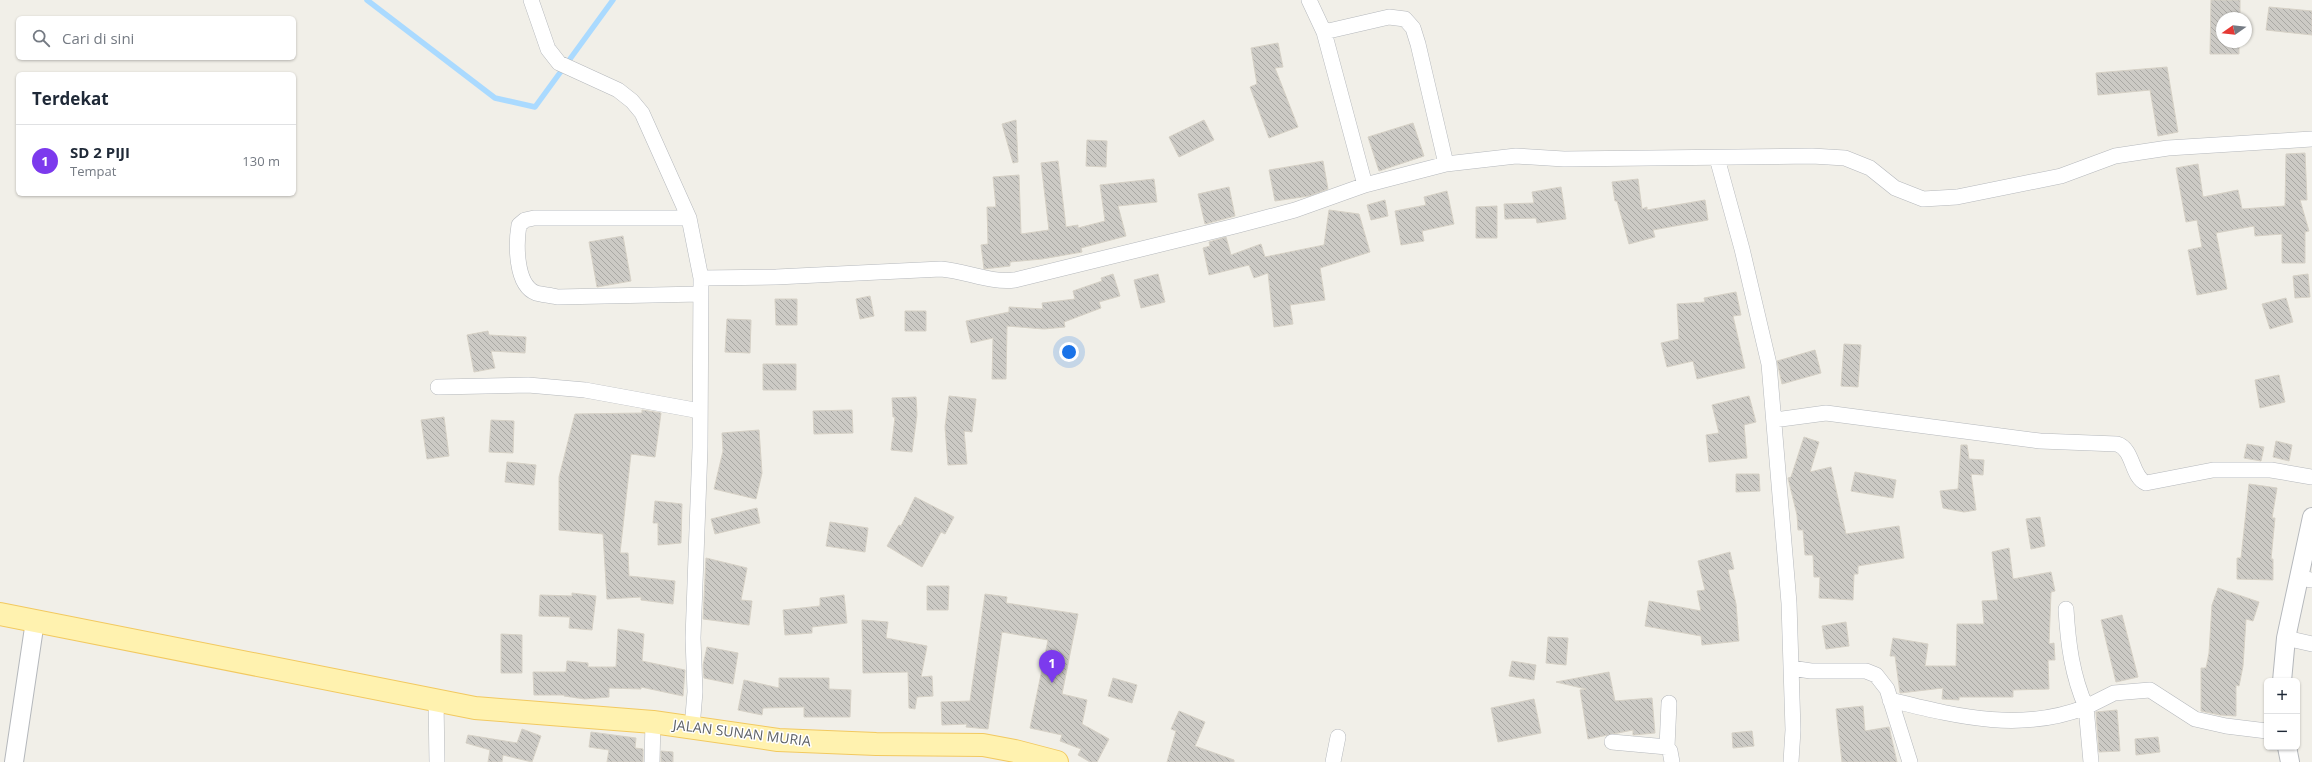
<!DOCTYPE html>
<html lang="id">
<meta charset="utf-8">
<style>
:root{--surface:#fff;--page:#f2f2f3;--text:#1f2937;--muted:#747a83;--line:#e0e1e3;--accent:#7c3aed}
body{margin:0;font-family:"Open Sans",sans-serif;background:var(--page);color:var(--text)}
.controls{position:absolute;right:12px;bottom:12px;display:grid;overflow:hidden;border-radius:6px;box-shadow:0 1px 3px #0004}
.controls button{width:36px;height:36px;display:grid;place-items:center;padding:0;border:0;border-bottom:1px solid var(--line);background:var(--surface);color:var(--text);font:20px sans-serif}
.compass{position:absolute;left:2216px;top:12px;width:36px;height:36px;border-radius:50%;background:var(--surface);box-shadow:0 1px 3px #0004;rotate:256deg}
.you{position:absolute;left:1069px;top:352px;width:14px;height:14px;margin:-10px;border:3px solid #fff;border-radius:50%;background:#1a73e8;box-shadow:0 0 0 6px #1a73e833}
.badge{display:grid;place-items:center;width:26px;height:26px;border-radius:50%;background:var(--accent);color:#fff;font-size:13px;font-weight:700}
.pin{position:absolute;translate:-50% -33px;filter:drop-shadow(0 1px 2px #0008)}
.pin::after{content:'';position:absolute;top:21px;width:14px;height:12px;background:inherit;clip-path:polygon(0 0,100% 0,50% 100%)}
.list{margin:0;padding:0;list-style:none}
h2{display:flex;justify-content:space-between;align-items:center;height:52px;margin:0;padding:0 16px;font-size:17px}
h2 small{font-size:13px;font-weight:400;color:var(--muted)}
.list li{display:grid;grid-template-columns:26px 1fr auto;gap:12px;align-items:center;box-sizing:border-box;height:72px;padding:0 16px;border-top:1px solid var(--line)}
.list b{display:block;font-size:15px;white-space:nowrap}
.list p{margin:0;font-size:13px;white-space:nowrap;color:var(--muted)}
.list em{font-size:13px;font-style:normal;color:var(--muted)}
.icon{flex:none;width:22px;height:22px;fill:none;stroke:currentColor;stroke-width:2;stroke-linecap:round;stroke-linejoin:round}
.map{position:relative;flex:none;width:2312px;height:762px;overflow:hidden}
.search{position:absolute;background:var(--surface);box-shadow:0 1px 3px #0004;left:16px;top:16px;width:280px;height:44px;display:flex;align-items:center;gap:10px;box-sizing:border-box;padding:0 14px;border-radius:6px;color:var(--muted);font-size:15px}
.panel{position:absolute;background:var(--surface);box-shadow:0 1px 3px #0004;left:16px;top:72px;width:280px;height:124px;border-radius:6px}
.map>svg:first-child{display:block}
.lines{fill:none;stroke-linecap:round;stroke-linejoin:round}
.stream{stroke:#aadaff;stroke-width:5.5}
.building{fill:url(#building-back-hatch);stroke:#d6d1c6}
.minor-casing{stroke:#b5b8bc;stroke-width:16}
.tertiary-casing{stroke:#b5b8bc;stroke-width:20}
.primary-casing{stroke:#f2c960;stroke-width:24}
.minor{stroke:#fff;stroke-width:15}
.tertiary{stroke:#fff;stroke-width:18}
.primary{stroke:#fff2af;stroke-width:22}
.labels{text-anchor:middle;stroke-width:3;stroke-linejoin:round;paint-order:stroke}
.street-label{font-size:14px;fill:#5f6368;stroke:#fff}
</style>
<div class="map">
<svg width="2312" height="762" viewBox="0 0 2312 762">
<defs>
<pattern id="building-back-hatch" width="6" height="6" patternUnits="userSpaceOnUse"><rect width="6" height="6" fill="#cccac5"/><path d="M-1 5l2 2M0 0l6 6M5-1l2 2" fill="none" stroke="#a9a8a4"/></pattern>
</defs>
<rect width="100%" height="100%" fill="#f1efe8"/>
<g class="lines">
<!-- stream -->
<path class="stream" d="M 367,0 L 495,98 L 535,107 L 613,0"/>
</g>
<!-- building -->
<path class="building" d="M 2211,0 L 2240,0 L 2240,18 L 2222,18 L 2222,42 L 2239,42 L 2239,54 L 2210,54 Z
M 2269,7 L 2312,11 L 2312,35 L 2266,30 Z
M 1278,43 L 1283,67 L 1275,68 L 1298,127 L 1269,138 L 1250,87 L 1257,84 L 1251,48 Z
M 2167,67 L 2178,132 L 2158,136 L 2150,90 L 2098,95 L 2096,73 Z
M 1016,120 L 1018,162 L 1013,163 L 1002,124 Z
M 1204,120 L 1214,140 L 1179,157 L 1169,137 Z
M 1413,123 L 1424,156 L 1379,171 L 1368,137 Z
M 1087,140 L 1107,141 L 1106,167 L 1086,166 Z
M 2305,153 L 2307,200 L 2300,200 L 2309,231 L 2305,232 L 2305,263 L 2282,263 L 2282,234 L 2255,236 L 2254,226 L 2216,233 L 2227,289 L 2197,295 L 2188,250 L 2202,247 L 2197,220 L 2186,222 L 2176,168 L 2198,164 L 2203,197 L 2238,190 L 2242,209 L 2285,206 L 2286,154 Z
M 1058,161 L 1066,227 L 1078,225 L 1078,228 L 1105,221 L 1100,185 L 1154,179 L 1157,202 L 1118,206 L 1126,236 L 1081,248 L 1082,252 L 1042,259 L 1010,262 L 1010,266 L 984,269 L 981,245 L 988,244 L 987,207 L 996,207 L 993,177 L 1019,175 L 1021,234 L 1049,230 L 1041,163 Z
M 1323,161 L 1328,189 L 1309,196 L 1275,201 L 1269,170 Z
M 1638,179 L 1642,209 L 1647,207 L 1647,210 L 1705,200 L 1708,220 L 1653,230 L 1655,237 L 1629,244 L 1617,201 L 1615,201 L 1612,182 Z
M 1229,187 L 1235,216 L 1205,224 L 1198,194 Z
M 1561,187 L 1566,219 L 1537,223 L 1536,218 L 1505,219 L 1504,204 L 1534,203 L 1532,192 Z
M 1447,191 L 1454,224 L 1422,231 L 1424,241 L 1401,245 L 1395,211 L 1426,205 L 1424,197 Z
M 1385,200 L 1388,216 L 1371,220 L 1367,205 Z
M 1497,206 L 1497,238 L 1476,238 L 1476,207 Z
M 1329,210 L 1359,214 L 1370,252 L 1320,268 L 1325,300 L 1290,305 L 1293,324 L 1274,327 L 1268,273 L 1254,278 L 1249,265 L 1209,275 L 1203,248 L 1210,246 L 1209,242 L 1226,237 L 1231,255 L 1261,244 L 1265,257 L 1324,245 Z
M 623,236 L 631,281 L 597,287 L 589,242 Z
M 1113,274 L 1120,296 L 1099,302 L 1101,308 L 1064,322 L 1065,327 L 1044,329 L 1007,326 L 1006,379 L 992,379 L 993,338 L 971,343 L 966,321 L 1009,312 L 1009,307 L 1043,309 L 1042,303 L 1075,299 L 1073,291 L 1102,281 L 1101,278 Z
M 1158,274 L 1165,302 L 1141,308 L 1134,280 Z
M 2308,274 L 2310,297 L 2295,298 L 2293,276 Z
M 1736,292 L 1741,315 L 1733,316 L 1745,368 L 1697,379 L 1693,361 L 1667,367 L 1661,343 L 1679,339 L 1677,304 L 1705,302 L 1704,298 Z
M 870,296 L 874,316 L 860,319 L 856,299 Z
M 2286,298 L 2293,322 L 2270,329 L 2262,304 Z
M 775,299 L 797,299 L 797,325 L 776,325 Z
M 905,311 L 926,311 L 926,331 L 905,331 Z
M 727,319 L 751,320 L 750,353 L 725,352 Z
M 488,331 L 489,335 L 526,337 L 525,353 L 491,351 L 495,368 L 474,372 L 467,335 Z
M 1844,344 L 1861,345 L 1858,387 L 1841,386 Z
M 1815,350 L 1821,373 L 1782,384 L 1777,361 Z
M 763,364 L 796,364 L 796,390 L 763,390 Z
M 2279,375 L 2285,402 L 2260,408 L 2255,380 Z
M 949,396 L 976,399 L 972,432 L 964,431 L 967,464 L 948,465 L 945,427 Z
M 1749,396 L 1756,422 L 1744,425 L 1747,458 L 1709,462 L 1706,435 L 1719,433 L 1712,405 Z
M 916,397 L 917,415 L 912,452 L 891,450 L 895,417 L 893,417 L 892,398 Z
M 642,410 L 661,413 L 655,457 L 631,454 L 620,553 L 628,553 L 629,576 L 675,581 L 673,604 L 641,600 L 641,597 L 607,599 L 603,534 L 559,530 L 559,477 L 575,414 L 642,413 Z
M 852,410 L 853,433 L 814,434 L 813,411 Z
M 444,417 L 449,456 L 427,459 L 421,420 Z
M 491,420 L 514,421 L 513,453 L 489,452 Z
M 759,430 L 762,473 L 756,499 L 714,489 L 723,451 L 722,433 Z
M 1804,437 L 1819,442 L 1810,472 L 1831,467 L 1846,534 L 1899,526 L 1904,558 L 1858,566 L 1858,574 L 1854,574 L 1853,600 L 1819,598 L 1820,577 L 1814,577 L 1813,555 L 1805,555 L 1803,530 L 1798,530 L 1797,515 L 1788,478 L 1791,477 Z
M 2276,441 L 2292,445 L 2289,461 L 2273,457 Z
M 2247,444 L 2264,447 L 2261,461 L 2244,458 Z
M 1961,445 L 1967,445 L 1969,459 L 1984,460 L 1983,475 L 1971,474 L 1976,510 L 1964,512 L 1943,508 L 1940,491 L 1958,489 Z
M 507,462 L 536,465 L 534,485 L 505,482 Z
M 1855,472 L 1896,480 L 1893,498 L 1851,491 Z
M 1736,474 L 1759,474 L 1760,491 L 1736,492 Z
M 2249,484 L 2277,488 L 2272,518 L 2275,518 L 2271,559 L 2273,559 L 2273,580 L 2237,579 L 2237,558 L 2241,558 Z
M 915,497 L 954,517 L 945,534 L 941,532 L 922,567 L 887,546 L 899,525 L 901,526 Z
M 655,501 L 682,504 L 681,543 L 658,545 L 658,523 L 653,523 Z
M 757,508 L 760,523 L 715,534 L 711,519 Z
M 2040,517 L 2045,546 L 2031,549 L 2026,519 Z
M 830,522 L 868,528 L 865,552 L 826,546 Z
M 2009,548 L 2013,579 L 2051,572 L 2055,591 L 2051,592 L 2049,644 L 2054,643 L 2055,660 L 2048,660 L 2049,689 L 2013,690 L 2013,697 L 1959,697 L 1959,700 L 1942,699 L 1943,688 L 1900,693 L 1895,656 L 1890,656 L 1893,638 L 1928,644 L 1925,666 L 1956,666 L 1957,624 L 1984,624 L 1982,601 L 1998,600 L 1992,552 Z
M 1730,552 L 1734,569 L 1728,570 L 1736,604 L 1739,641 L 1702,645 L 1701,636 L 1645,626 L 1649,601 L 1701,611 L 1697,591 L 1705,590 L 1698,561 Z
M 706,558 L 747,568 L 741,600 L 752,601 L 749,625 L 703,619 Z
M 927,586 L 949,586 L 948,610 L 927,610 Z
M 2218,588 L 2259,602 L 2253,621 L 2246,619 L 2243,666 L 2239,686 L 2236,685 L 2236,716 L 2220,715 L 2201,711 L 2201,668 L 2206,668 L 2209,653 L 2212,605 Z
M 572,593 L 596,596 L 592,630 L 569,628 L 570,617 L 539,616 L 540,595 L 572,596 Z
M 985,594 L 1007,597 L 1006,603 L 1078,614 L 1062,694 L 1087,700 L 1082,724 L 1109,739 L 1097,762 L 1090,762 L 1078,755 L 1081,749 L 1060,741 L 1062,735 L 1030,728 L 1048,640 L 1002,632 L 988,729 L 966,727 L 967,724 L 942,725 L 941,702 L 970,701 Z
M 844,595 L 847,623 L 812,627 L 812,633 L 785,635 L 783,610 L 820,606 L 820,598 Z
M 2122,615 L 2138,677 L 2116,682 L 2101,620 Z
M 862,620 L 888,622 L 886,638 L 927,646 L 921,677 L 932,676 L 933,696 L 917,697 L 915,709 L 909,708 L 908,672 L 863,673 Z
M 1846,622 L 1849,646 L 1826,649 L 1822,626 Z
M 618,629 L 644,634 L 642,661 L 685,670 L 683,696 L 641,687 L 641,689 L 609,688 L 609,697 L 585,699 L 564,696 L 564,695 L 534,695 L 533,672 L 566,672 L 567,661 L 588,663 L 588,667 L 616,667 Z
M 501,634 L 522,635 L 522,673 L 501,673 Z
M 1548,637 L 1568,638 L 1566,665 L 1546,663 Z
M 707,647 L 738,653 L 733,684 L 704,678 L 703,665 Z
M 1512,661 L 1536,665 L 1534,680 L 1509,676 Z
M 1609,672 L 1615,701 L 1652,698 L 1655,733 L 1633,735 L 1633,730 L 1588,739 L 1580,690 L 1586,689 L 1556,682 Z
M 779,678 L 829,678 L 829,689 L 851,690 L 850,717 L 804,717 L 804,707 L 763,708 L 762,715 L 738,710 L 744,680 L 779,688 Z
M 1113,678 L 1137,685 L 1132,703 L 1108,696 Z
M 1534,699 L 1541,733 L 1498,742 L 1491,708 Z
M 1863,706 L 1865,731 L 1889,727 L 1897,762 L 1842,762 L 1836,709 Z
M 2117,710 L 2120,751 L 2099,752 L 2096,712 Z
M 1179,711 L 1205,722 L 1195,746 L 1234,760 L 1234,762 L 1167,762 L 1176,731 L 1171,729 Z
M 522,729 L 541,736 L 532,762 L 503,755 L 502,762 L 488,762 L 490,750 L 466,743 L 468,735 L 517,743 Z
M 1752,731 L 1754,746 L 1733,748 L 1732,733 Z
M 591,732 L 636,738 L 635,748 L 643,749 L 643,762 L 607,762 L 609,750 L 589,747 Z
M 2158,737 L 2160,752 L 2136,755 L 2135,739 Z
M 661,751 L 673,752 L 673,762 L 661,762 Z"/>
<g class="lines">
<defs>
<path id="minor" d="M 531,0 L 548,49 L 559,63 L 618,90 L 632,101 L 642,113 L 689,218 L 701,278 L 700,448 L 693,638 L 695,692 L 692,728
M 1309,0 L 1324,32 L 1365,185
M 1324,32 L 1389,17 L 1405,19 L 1413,28 L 1418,44 L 1446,164
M 1717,158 L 1742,249 L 1769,364 L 1789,603 L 1793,730 L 1791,762
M 689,218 L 534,218 L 525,220 L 519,225 C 516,243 515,285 536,293 C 543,295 551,295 557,297 L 701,294
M 701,278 L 776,277 L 941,269 C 967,271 989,283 1015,280 L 1235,226 L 1295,210 L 1365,185 L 1446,164 L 1516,156 L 1564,159 L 1812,156 L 1845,158 L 1870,168 L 1895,188 L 1923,199 L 1957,197 L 2061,176 L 2115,156 L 2168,148 L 2312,139
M 438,387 L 528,385 L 585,390 L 700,411
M 1774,420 L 1826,413 L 2040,441 L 2117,444 C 2134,449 2131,477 2146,483 L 2213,470 L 2271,470 L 2312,477
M 2300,578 L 2312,580
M 2286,638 L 2312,644
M 1791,668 L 1811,671 L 1866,671 L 1876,675 L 1887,689 L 1910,762
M 436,700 L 437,762
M 1890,700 C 1956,716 2020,733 2086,707 C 2072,675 2068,643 2066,609
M 1669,703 L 1667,747 L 1670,751 L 1672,762
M 1612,742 L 1667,747
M 652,762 L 653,722
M 1333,762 L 1338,737
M 2091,762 L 2086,707 L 2114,693 L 2150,690 L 2195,719 L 2226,726 L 2267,731"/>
<path id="tertiary" d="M 2282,681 L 2286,638 L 2312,517
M 2287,747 L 2290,762
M 14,762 L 35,621"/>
<path id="primary" d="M 0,614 L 475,708 L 653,722 L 778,740 L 876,744 L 983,745 L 1015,751 L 1057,762"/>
</defs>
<!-- minor casing -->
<use href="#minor" class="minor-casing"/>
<!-- tertiary casing -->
<use href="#tertiary" class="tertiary-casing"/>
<!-- primary casing -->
<use href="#primary" class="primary-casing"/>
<!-- minor -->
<use href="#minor" class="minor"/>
<!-- tertiary -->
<use href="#tertiary" class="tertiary"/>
<!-- primary -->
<use href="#primary" class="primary"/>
</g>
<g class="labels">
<!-- street labels -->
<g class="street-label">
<text transform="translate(742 733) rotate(7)" y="5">JALAN SUNAN MURIA</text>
</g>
</g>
</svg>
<div class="controls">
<button>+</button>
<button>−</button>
</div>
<svg class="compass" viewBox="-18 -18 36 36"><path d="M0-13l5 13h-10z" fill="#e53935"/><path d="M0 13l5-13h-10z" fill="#747a83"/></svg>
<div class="you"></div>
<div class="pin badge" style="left:1052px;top:683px">1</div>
<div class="search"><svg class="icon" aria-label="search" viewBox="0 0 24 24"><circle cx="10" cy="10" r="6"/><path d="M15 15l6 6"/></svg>Cari di sini</div>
<section class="panel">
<h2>Terdekat<small></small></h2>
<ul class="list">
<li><span class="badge">1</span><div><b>SD 2 PIJI</b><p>Tempat</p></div><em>130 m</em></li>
</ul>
</section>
</div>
